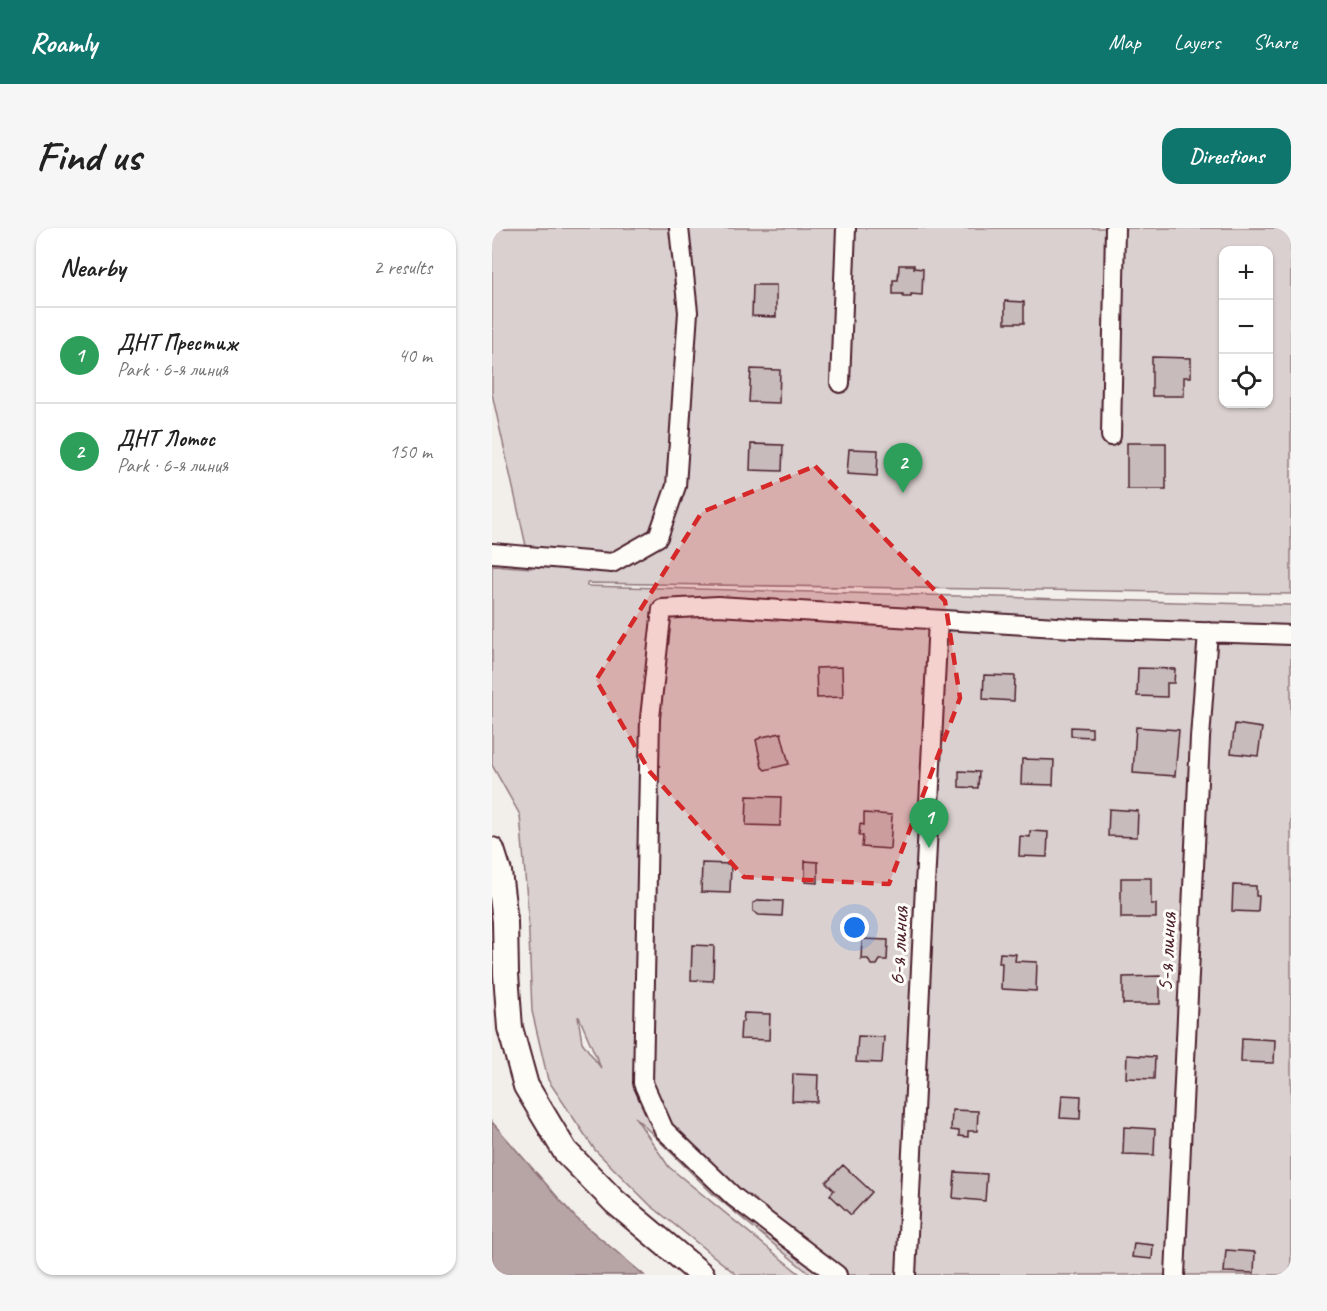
<!DOCTYPE html>
<meta charset="utf-8">
<style>
:root{--surface:#fff;--page:#f6f6f6;--text:#222;--muted:#767676;--line:#e0e0e0;--accent:#0f766e}
body{margin:0;font-family:Caveat,sans-serif;background:var(--page);color:var(--text)}
.controls{position:absolute;right:18px;top:18px;display:grid;overflow:hidden;border-radius:12px;box-shadow:0 2px 4px #0004}
.controls button{width:54px;height:54px;display:grid;place-items:center;padding:0;border:0;border-bottom:2px solid var(--line);background:var(--surface);color:var(--text);font:30px sans-serif}
.you{position:absolute;left:363px;top:700px;width:21px;height:21px;margin:-15px;border:4px solid #fff;border-radius:50%;background:#1a73e8;box-shadow:0 0 0 9px #1a73e833}
.badge{display:grid;place-items:center;width:39px;height:39px;border-radius:50%;background:var(--accent);color:#fff;font-size:20px;font-weight:700}
.pin{position:absolute;translate:-50% -50px;filter:drop-shadow(0 2px 3px #0008)}
.pin::after{content:'';position:absolute;top:32px;width:21px;height:18px;background:inherit;clip-path:polygon(0 0,100% 0,50% 100%)}
.list{margin:0;padding:0;list-style:none}
h2{display:flex;justify-content:space-between;align-items:center;height:78px;margin:0;padding:0 24px;font-size:26px}
h2 small{font-size:20px;font-weight:400;color:var(--muted)}
.list li{display:grid;grid-template-columns:39px 1fr auto;gap:18px;align-items:center;box-sizing:border-box;height:96px;padding:0 24px;border-top:2px solid var(--line)}
.list b{display:block;font-size:22px;white-space:nowrap}
.list p{margin:0;font-size:20px;white-space:nowrap;color:var(--muted)}
.list em{font-size:20px;font-style:normal;color:var(--muted)}
.icon{flex:none;width:33px;height:33px;fill:none;stroke:currentColor;stroke-width:2;stroke-linecap:round;stroke-linejoin:round}
.map{position:relative;flex:none;width:799px;height:1047px;overflow:hidden;border-radius:18px}
header{display:flex;align-items:center;gap:36px;box-sizing:border-box;height:84px;padding:0 30px;background:var(--accent);color:#fff}
header strong{font-size:28px}
nav{display:flex;gap:33px;margin-inline-start:auto;font-size:21px}
.intro{display:flex;align-items:center;justify-content:space-between;box-sizing:border-box;height:144px;padding:0 36px}
h1{margin:0;font-size:42px}
.button{padding:15px 27px;border-radius:18px;background:var(--accent);color:#fff;font-size:21px;font-weight:700}
main{display:flex;gap:36px;padding:0 36px}
aside{flex:1;background:var(--surface);border-radius:18px;box-shadow:0 2px 4px #0004}
.map>svg:first-child{display:block}
.green{fill:#d9d0cf;stroke:#92787d;stroke-width:1.5;fill-rule:evenodd}
.water{fill:#b7a5a6;stroke:#8b6f75;stroke-width:1.5}
.building{fill:#c8bbbb;stroke:#4a1f2b;stroke-width:1.5}
.lines{fill:none;stroke-linecap:round;stroke-linejoin:round}
.minor-casing{stroke:#4a1f2b;stroke-width:22}
.tertiary-casing{stroke:#4a1f2b;stroke-width:28}
.minor{stroke:#fdfcf7;stroke-width:18}
.tertiary{stroke:#fdfcf7;stroke-width:24}
.marked{fill:#d62828;fill-opacity:0.2;stroke:#d62828;stroke-width:4.5;stroke-dasharray:12 8;stroke-linejoin:round}
.labels{text-anchor:middle;stroke-width:6;stroke-linejoin:round;paint-order:stroke}
.street-label{font-size:24px;fill:#4a1f2b;stroke:#fdfcf7}
</style>
<header>
<strong>Roamly</strong>
<nav><a>Map</a><a>Layers</a><a>Share</a></nav>
</header>
<div class="intro"><h1>Find us</h1><a class="button">Directions</a></div>
<main>
<aside>
<h2>Nearby<small>2 results</small></h2>
<ul class="list">
<li><span class="badge" style="background:#2e9e5b">1</span><div><b>ДНТ Престиж</b><p>Park · 6-я линия</p></div><em>40 m</em></li>
<li><span class="badge" style="background:#2e9e5b">2</span><div><b>ДНТ Лотос</b><p>Park · 6-я линия</p></div><em>150 m</em></li>
</ul>
</aside>
<div class="map">
<svg width="799" height="1047" viewBox="0 0 799 1047">
<rect width="100%" height="100%" fill="#f2efeb"/>
<filter id="ink" filterUnits="userSpaceOnUse"><feTurbulence type="fractalNoise" baseFrequency=".0167" numOctaves="2"/><feDisplacementMap in="SourceGraphic" scale="12" xChannelSelector="R" yChannelSelector="G"/><feConvolveMatrix kernelMatrix="1 2 1 2 8 2 1 2 1" color-interpolation-filters="sRGB"/></filter>
<g filter="url(#ink)">
<!-- green -->
<path class="green" d="M 0,0 L 799,0 L 799,366 L 95,355 L 95,358 L 799,377 L 799,1047 L 319,1047 L 222,967 L 143,889 L 177,939 L 309,1047 L 245,1047 L 158,977 L 103,922 L 56,852 L 40,783 L 36,683 L 28,587 L 0,537 L 0,337 L 39,340 L 0,166 ZM 732,22 L 776,22 L 776,176 L 732,176 ZM 86,789 L 87,789 L 109,840 L 90,814 Z"/>
<!-- water -->
<path class="water" d="M 0,894 L 83,989 L 152,1047 L 0,1047 Z"/>
<!-- building -->
<path class="building" d="M 407,37 L 422,37 L 422,40 L 431,41 L 430,67 L 419,66 L 419,69 L 411,69 L 411,66 L 401,66 L 401,52 L 406,52 Z
M 261,57 L 284,57 L 284,89 L 260,88 Z
M 513,73 L 532,74 L 532,95 L 513,95 Z
M 660,129 L 699,130 L 699,149 L 692,149 L 692,168 L 660,168 Z
M 259,141 L 288,142 L 287,175 L 257,174 Z
M 635,215 L 674,215 L 674,261 L 635,261 Z
M 259,216 L 291,217 L 290,243 L 258,242 Z
M 357,221 L 386,222 L 385,248 L 355,246 Z
M 350,439 L 351,469 L 325,470 L 324,440 Z
M 646,440 L 683,441 L 682,455 L 675,455 L 675,469 L 645,468 Z
M 492,447 L 523,448 L 522,473 L 491,471 Z
M 743,496 L 770,500 L 766,528 L 739,525 Z
M 579,499 L 600,500 L 600,509 L 579,508 Z
M 644,499 L 687,502 L 683,548 L 641,545 Z
M 289,505 L 297,536 L 273,542 L 270,539 L 264,512 L 270,509 Z
M 530,531 L 562,532 L 561,557 L 529,556 Z
M 467,543 L 487,544 L 486,560 L 467,559 Z
M 255,568 L 289,569 L 288,598 L 254,597 Z
M 617,581 L 646,583 L 645,609 L 616,608 Z
M 372,585 L 400,587 L 398,621 L 370,619 L 371,608 L 367,608 L 368,596 L 372,597 Z
M 538,603 L 556,604 L 555,629 L 527,628 L 528,608 L 538,609 Z
M 313,633 L 326,634 L 326,655 L 313,654 Z
M 210,635 L 239,636 L 238,665 L 209,664 Z
M 629,650 L 659,650 L 659,676 L 664,676 L 664,690 L 629,690 Z
M 741,657 L 764,658 L 764,668 L 767,668 L 766,684 L 740,683 Z
M 268,672 L 291,673 L 290,688 L 267,687 L 261,683 L 261,675 Z
M 370,711 L 396,712 L 395,732 L 388,732 L 385,737 L 379,737 L 376,731 L 369,731 Z
M 200,717 L 222,718 L 221,753 L 199,752 Z
M 508,725 L 524,726 L 523,733 L 545,734 L 544,763 L 509,761 L 510,735 L 507,735 Z
M 668,748 L 668,776 L 631,776 L 631,749 Z
M 252,785 L 278,786 L 277,812 L 248,811 L 249,794 L 251,794 Z
M 366,808 L 392,809 L 390,835 L 364,834 Z
M 750,810 L 783,812 L 782,835 L 749,834 Z
M 635,827 L 663,829 L 662,851 L 634,850 Z
M 301,846 L 326,847 L 325,874 L 300,873 Z
M 570,867 L 589,868 L 588,891 L 568,890 Z
M 460,882 L 486,883 L 485,903 L 476,903 L 476,909 L 467,908 L 467,903 L 459,902 Z
M 632,899 L 663,901 L 662,927 L 631,926 Z
M 351,937 L 380,964 L 359,987 L 338,967 L 342,962 L 334,954 Z
M 463,944 L 495,946 L 493,973 L 461,970 Z
M 642,1015 L 661,1017 L 660,1031 L 640,1029 Z
M 734,1022 L 763,1024 L 762,1045 L 732,1044 Z"/>
<g class="lines">
<defs>
<path id="minor" d="M 348,155 L 354,0
M 619,208 L 623,0
M 0,325 L 120,335 L 166,309 L 184,258 L 196,84 L 187,0
M 345,1047 L 242,969 L 172,902 L 151,855 L 158,490 L 170,381 L 226,378 L 580,400 L 799,407
M 414,1047 L 446,392
M 683,1047 L 708,510 L 716,404"/>
<path id="tertiary" d="M 0,622 L 7,644 L 13,693 L 14,746 L 18,800 L 34,858 L 73,923 L 123,974 L 210,1047"/>
</defs>
<!-- minor casing -->
<use href="#minor" class="minor-casing"/>
<!-- tertiary casing -->
<use href="#tertiary" class="tertiary-casing"/>
<!-- minor -->
<use href="#minor" class="minor"/>
<!-- tertiary -->
<use href="#tertiary" class="tertiary"/>
</g>
</g>
<!-- marked area -->
<path class="marked" d="M 323,238 L 453,373 L 468,470 L 397,656 L 252,649 L 158,544 L 104,452 L 210,284 Z"/>
<g class="labels">
<!-- street labels -->
<g class="street-label">
<text transform="translate(406 718) rotate(-87)" y="8">6-я линия</text>
<text transform="translate(674 724) rotate(-87)" y="8">5-я линия</text>
</g>
</g>
</svg>
<div class="controls">
<button>+</button>
<button>−</button>
<button><svg class="icon" aria-label="locate" viewBox="0 0 24 24"><circle cx="12" cy="12" r="6"/><path d="M12 2v4M12 18v4M2 12h4M18 12h4"/></svg></button>
</div>
<div class="you"></div>
<div class="pin badge" style="left:437px;top:620px;background:#2e9e5b">1</div>
<div class="pin badge" style="left:411px;top:265px;background:#2e9e5b">2</div>
</div>
</main>
